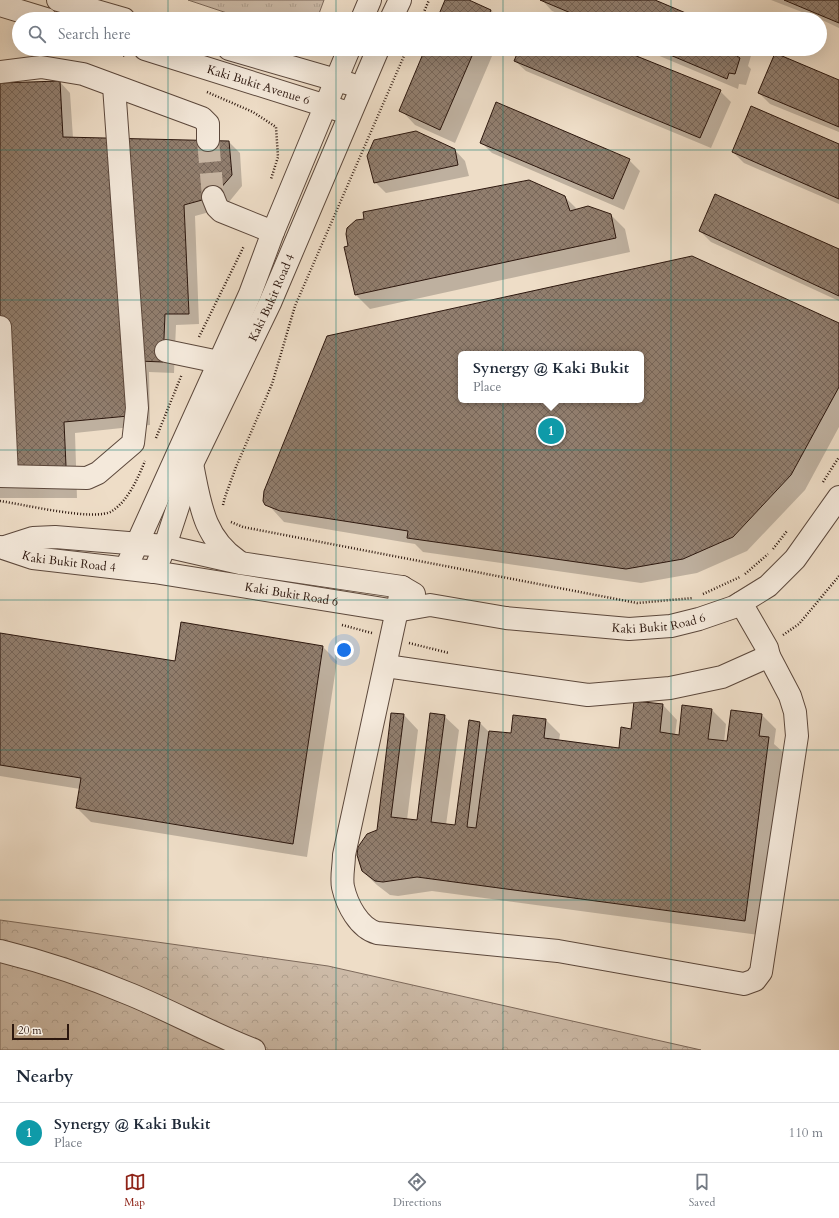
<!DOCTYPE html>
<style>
:root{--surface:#fff;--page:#f2f2f3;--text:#1f2937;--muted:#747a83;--line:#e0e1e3;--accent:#8f2418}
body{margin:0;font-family:Cardo,serif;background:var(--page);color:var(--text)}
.scale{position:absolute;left:12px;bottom:10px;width:57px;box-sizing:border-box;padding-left:4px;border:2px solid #2c170e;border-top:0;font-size:11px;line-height:14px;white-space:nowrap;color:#2c170e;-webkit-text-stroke:3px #f4e9db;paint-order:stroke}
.you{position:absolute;left:344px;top:650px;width:14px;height:14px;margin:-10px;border:3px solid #fff;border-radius:50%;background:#1a73e8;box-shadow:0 0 0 6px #1a73e833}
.badge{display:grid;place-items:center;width:26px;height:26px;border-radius:50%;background:var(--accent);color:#fff;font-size:13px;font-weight:700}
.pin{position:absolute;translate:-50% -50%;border:2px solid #fff;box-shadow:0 1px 4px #0006}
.popup{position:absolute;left:458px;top:351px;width:186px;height:52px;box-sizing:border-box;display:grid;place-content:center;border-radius:6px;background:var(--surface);filter:drop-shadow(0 1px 3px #0005);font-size:13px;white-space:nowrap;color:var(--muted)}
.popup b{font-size:15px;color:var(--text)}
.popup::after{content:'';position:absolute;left:50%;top:100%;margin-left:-8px;border:8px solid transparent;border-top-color:var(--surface)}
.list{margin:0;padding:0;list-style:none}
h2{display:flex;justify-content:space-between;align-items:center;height:52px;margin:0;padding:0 16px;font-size:17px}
h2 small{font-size:13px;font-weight:400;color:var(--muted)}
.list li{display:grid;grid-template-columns:26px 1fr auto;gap:12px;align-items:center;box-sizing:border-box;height:60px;padding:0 16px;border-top:1px solid var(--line)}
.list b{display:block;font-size:15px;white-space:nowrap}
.list p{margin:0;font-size:13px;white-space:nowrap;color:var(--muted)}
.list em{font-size:13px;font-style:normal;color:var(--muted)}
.icon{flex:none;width:22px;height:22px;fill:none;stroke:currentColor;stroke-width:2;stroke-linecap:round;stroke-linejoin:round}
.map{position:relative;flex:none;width:839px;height:1050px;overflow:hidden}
.search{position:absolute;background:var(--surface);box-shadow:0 4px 16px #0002;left:12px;right:12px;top:12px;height:44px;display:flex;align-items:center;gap:10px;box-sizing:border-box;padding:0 14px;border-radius:22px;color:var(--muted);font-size:15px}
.sheet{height:112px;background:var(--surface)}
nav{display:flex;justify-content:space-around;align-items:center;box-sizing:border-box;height:56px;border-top:1px solid var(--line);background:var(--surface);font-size:11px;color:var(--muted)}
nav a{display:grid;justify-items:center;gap:2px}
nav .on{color:var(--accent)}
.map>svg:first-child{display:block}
.grass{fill:url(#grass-tufts);stroke:#7c695b}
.forest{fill:url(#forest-crowns);stroke:#7c695b}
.shadow{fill:#0003;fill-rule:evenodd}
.building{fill:url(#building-cross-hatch);stroke:#2c170e;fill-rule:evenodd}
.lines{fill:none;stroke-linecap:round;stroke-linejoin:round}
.minor-tunnel{stroke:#c7b5a2;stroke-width:22;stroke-dasharray:22 11;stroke-linecap:butt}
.minor-casing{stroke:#5c483c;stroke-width:24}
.path{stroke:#2c170e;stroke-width:2.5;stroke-dasharray:1 2;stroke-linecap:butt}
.minor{stroke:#f4e9db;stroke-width:22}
.grid{fill:none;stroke:#0f766e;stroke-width:1;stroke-opacity:0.55}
.labels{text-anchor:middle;stroke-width:3.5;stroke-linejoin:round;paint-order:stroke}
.street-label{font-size:12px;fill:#2c170e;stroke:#f4e9db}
</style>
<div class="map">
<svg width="839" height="1050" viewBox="0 0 839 1050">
<defs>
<pattern id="grass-tufts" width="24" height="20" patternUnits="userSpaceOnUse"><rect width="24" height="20" fill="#cdbba8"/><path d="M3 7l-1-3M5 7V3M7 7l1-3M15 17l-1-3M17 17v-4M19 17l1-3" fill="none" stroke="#b0a08f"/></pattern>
<pattern id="forest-crowns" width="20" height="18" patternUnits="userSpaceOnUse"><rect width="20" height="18" fill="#cdbba8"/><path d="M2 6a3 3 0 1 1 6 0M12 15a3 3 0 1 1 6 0" fill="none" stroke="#b0a08f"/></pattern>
<pattern id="building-cross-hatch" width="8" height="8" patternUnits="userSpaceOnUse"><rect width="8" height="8" fill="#917e6e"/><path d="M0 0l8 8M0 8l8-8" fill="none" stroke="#776659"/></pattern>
</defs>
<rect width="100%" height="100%" fill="#eeddc7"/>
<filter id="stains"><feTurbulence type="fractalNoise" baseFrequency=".005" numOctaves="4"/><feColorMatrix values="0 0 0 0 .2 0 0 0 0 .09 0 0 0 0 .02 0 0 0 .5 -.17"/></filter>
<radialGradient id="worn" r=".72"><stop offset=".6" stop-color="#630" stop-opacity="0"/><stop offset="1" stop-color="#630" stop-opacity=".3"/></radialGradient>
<!-- grass -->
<path class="grass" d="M 188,0 L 324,0 L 317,19 L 245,19 Z"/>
<!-- forest -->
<path class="forest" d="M 0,920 L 328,966 L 701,1050 L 0,1050 Z"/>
<!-- shadow -->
<path class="shadow" d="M 446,0 L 466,0 L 491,10 L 499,19 L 439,19 Z
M 542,0 L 652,0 L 697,19 L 572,19 L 552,11 Z
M 771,0 L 839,0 L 839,28 L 820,19 Z
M 426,49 L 495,49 L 455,143 L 415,125 L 401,110 Z
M 520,49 L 617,49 L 720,91 L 731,102 L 711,148 L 526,71 L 515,61 Z
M 643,49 L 753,49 L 748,66 L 751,69 L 746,85 L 739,84 L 738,89 Z
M 839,81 L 839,132 L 770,104 L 759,93 Z
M 60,82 L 70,93 L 73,138 L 229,142 L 240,153 L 242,186 L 224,208 L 195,216 L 199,324 L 176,325 L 174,373 L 149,372 L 150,425 L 75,433 L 77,498 L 0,498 L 0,84 Z
M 481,142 L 629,160 L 640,171 L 624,210 L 492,153 Z
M 839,145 L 839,204 L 744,163 L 733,152 Z
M 454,149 L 465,161 L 469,176 L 386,193 L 375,182 Z
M 565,197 L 578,210 L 611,215 L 625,229 L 630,252 L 370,309 L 355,294 Z
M 700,231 L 839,250 L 839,301 L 711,242 Z
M 839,324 L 839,427 L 805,490 L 747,551 L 697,573 L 641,583 L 423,552 L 415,544 L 284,522 L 264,500 L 328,336 ZM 461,354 L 641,354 L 641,400 L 461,400 Z
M 182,624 L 323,647 L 337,661 L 307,857 L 91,822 L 77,808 L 80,789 L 0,776 L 0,634 L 176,662 Z
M 663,705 L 677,720 L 675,735 L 679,736 L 712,710 L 726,724 L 724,742 L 728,742 L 762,715 L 776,729 L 774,744 L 783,752 L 759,935 L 432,891 L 398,896 L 390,895 L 377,885 L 362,871 L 358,855 L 363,840 L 368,835 L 377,830 L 404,715 L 418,730 L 407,820 L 418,821 L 444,716 L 459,730 L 446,825 L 456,827 L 480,723 L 490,733 L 512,735 L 546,720 L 560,734 L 559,741 L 620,749 L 632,730 Z"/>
<!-- building -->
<path class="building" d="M 445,0 L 469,0 L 491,10 L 487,19 L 437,19 Z
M 540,0 L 655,0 L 700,19 L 585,19 Z
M 784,0 L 839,0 L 839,23 Z
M 533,14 L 545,19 L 531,19 Z
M 425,49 L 475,49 L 440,130 L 399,111 Z
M 519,49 L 619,49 L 721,90 L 700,138 L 514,61 Z
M 656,49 L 739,49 L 737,56 L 740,58 L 735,74 L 729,73 L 727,79 Z
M 775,53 L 839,80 L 839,127 L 758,93 Z
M 60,81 L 63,137 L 229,141 L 232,175 L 213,197 L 184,205 L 189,314 L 165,314 L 163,362 L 138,361 L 139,415 L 64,422 L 67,488 L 0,487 L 0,83 Z
M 496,102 L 630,159 L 613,199 L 480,143 Z
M 751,106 L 839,144 L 839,199 L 732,152 Z
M 416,131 L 455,149 L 458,165 L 374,183 L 367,156 L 374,140 Z
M 529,180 L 565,196 L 570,211 L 588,206 L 611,214 L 616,238 L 355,295 L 344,247 L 348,246 L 346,234 L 347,228 L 356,220 L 364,219 L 363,212 Z
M 715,194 L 839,249 L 839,296 L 699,231 Z
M 692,256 L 839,323 L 839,387 L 791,475 L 733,537 L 683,559 L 626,569 L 407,538 L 408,531 L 280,511 L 265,505 L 263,501 L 264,491 L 327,336 ZM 461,354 L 641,354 L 641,400 L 461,400 Z
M 181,622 L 323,646 L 293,844 L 76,808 L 81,778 L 0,765 L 0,633 L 175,661 Z
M 634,701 L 663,704 L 660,732 L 679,735 L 682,705 L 712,709 L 708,739 L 727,741 L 731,710 L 762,714 L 759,736 L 769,737 L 745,921 L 417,877 L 383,882 L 375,881 L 362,871 L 357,855 L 358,847 L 367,834 L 377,830 L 391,713 L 404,714 L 391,817 L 417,820 L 430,713 L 445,715 L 431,822 L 455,825 L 469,720 L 480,722 L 467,827 L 476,828 L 489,731 L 511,733 L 513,715 L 546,719 L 544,738 L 619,748 L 621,727 L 631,729 Z"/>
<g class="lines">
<!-- minor-tunnel -->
<path class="minor-tunnel" d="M 208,140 L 213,197"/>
<defs>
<g id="minor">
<path d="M 58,0 L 124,19"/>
<path d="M 0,5 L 46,19"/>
<path d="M 362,19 L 370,0"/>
<path d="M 391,19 L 400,0"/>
<path id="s1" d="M 145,49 L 339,110"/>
<path d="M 229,49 L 350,84"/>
<path d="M 0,72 L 41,67 L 83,74 L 202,118 L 208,124 L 208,140"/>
<path d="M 213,197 L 217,207 L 221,211 L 273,232"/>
<path d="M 0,327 L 7,476"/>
<path d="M 166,351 L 219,362"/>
<path d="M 192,464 C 200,503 203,537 238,561"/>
<path d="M 0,476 L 87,478 L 98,473 L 133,443 L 137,408 L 114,86"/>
<path id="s2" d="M 0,547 L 33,558 L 154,572 L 396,611 L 430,605 L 506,618 L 629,629 L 671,626 L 699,619 L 734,607 L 768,586 L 795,559 L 839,497"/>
<path d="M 5,547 L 33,538 L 55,537 L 165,546 L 240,563 L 402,587 L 414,594"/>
<path d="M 126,568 L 250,294 L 273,232 L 349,49"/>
<path id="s3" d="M 154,572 L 165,546 L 192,464 L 270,303 L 378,49"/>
<path d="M 402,587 L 344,855 C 344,865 341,877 343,887 C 347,905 359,928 377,933 L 558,951 L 744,984 L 755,980 L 761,972 L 797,736 L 795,712 L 790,696 L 769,656 L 767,648 L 741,603"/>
<path d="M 386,666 L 588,695 L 670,688 L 722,677 L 769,656"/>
<path d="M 0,951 C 45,962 89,977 132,995 C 173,1012 212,1034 254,1050"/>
</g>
</defs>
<!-- minor casing -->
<use href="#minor" class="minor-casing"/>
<!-- path -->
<path class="path" d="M 144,17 L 151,19
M 421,19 L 429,0
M 110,49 L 125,56
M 318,52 L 323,49
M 207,92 L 253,112 L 276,127 L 278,157 L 271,179
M 199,337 L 244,246
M 156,438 L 182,374
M 823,482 L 839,457
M 0,501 C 22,504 96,522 112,511 C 128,501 138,478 145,461
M 223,505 L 225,497 L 236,467 L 272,384 L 295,306 L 407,49
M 231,522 L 243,527 L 637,603 L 693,598
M 773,549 L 787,531
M 745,574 L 768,554
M 703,594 L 740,577
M 342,625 L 372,633
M 783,635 L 799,624 L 839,576
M 409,643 L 449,653"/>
<!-- minor -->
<use href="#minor" class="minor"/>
</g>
<!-- grid -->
<path class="grid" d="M 168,0 L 168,19M 336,0 L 336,19M 503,0 L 503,19M 671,0 L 671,19M 168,49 L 168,1050M 336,49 L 336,1050M 503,49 L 503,1050M 671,49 L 671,1050M 0,150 L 839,150M 0,300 L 839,300M 0,450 L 839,450M 0,600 L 839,600M 0,750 L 839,750M 0,900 L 839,900"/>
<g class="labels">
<!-- street labels -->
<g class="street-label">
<text dy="4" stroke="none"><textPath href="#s1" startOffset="119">Kaki Bukit Avenue 6</textPath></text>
<text dy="4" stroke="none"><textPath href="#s3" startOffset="299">Kaki Bukit Road 4</textPath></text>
<text dy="4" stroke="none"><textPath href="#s2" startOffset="71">Kaki Bukit Road 4</textPath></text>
<text dy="4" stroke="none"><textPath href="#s2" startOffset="296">Kaki Bukit Road 6</textPath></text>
<text dy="4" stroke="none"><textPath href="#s2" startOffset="667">Kaki Bukit Road 6</textPath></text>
</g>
</g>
<rect width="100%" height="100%" filter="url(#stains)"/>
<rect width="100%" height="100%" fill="url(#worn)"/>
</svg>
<div class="scale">20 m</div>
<div class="you"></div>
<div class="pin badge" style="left:551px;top:431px;background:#0f9aa8">1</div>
<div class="popup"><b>Synergy @ Kaki Bukit</b>Place</div>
<div class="search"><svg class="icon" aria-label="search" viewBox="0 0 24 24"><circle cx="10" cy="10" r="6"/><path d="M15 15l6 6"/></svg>Search here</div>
</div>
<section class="sheet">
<h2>Nearby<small></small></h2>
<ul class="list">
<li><span class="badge" style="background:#0f9aa8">1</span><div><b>Synergy @ Kaki Bukit</b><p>Place</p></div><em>110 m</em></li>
</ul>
</section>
<nav>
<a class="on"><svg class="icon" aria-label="map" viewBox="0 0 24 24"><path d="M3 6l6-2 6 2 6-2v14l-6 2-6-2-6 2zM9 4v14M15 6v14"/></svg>Map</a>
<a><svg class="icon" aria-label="directions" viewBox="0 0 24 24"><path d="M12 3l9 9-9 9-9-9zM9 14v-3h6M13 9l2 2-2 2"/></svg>Directions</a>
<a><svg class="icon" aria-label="saved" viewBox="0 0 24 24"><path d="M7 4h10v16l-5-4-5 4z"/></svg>Saved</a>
</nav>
